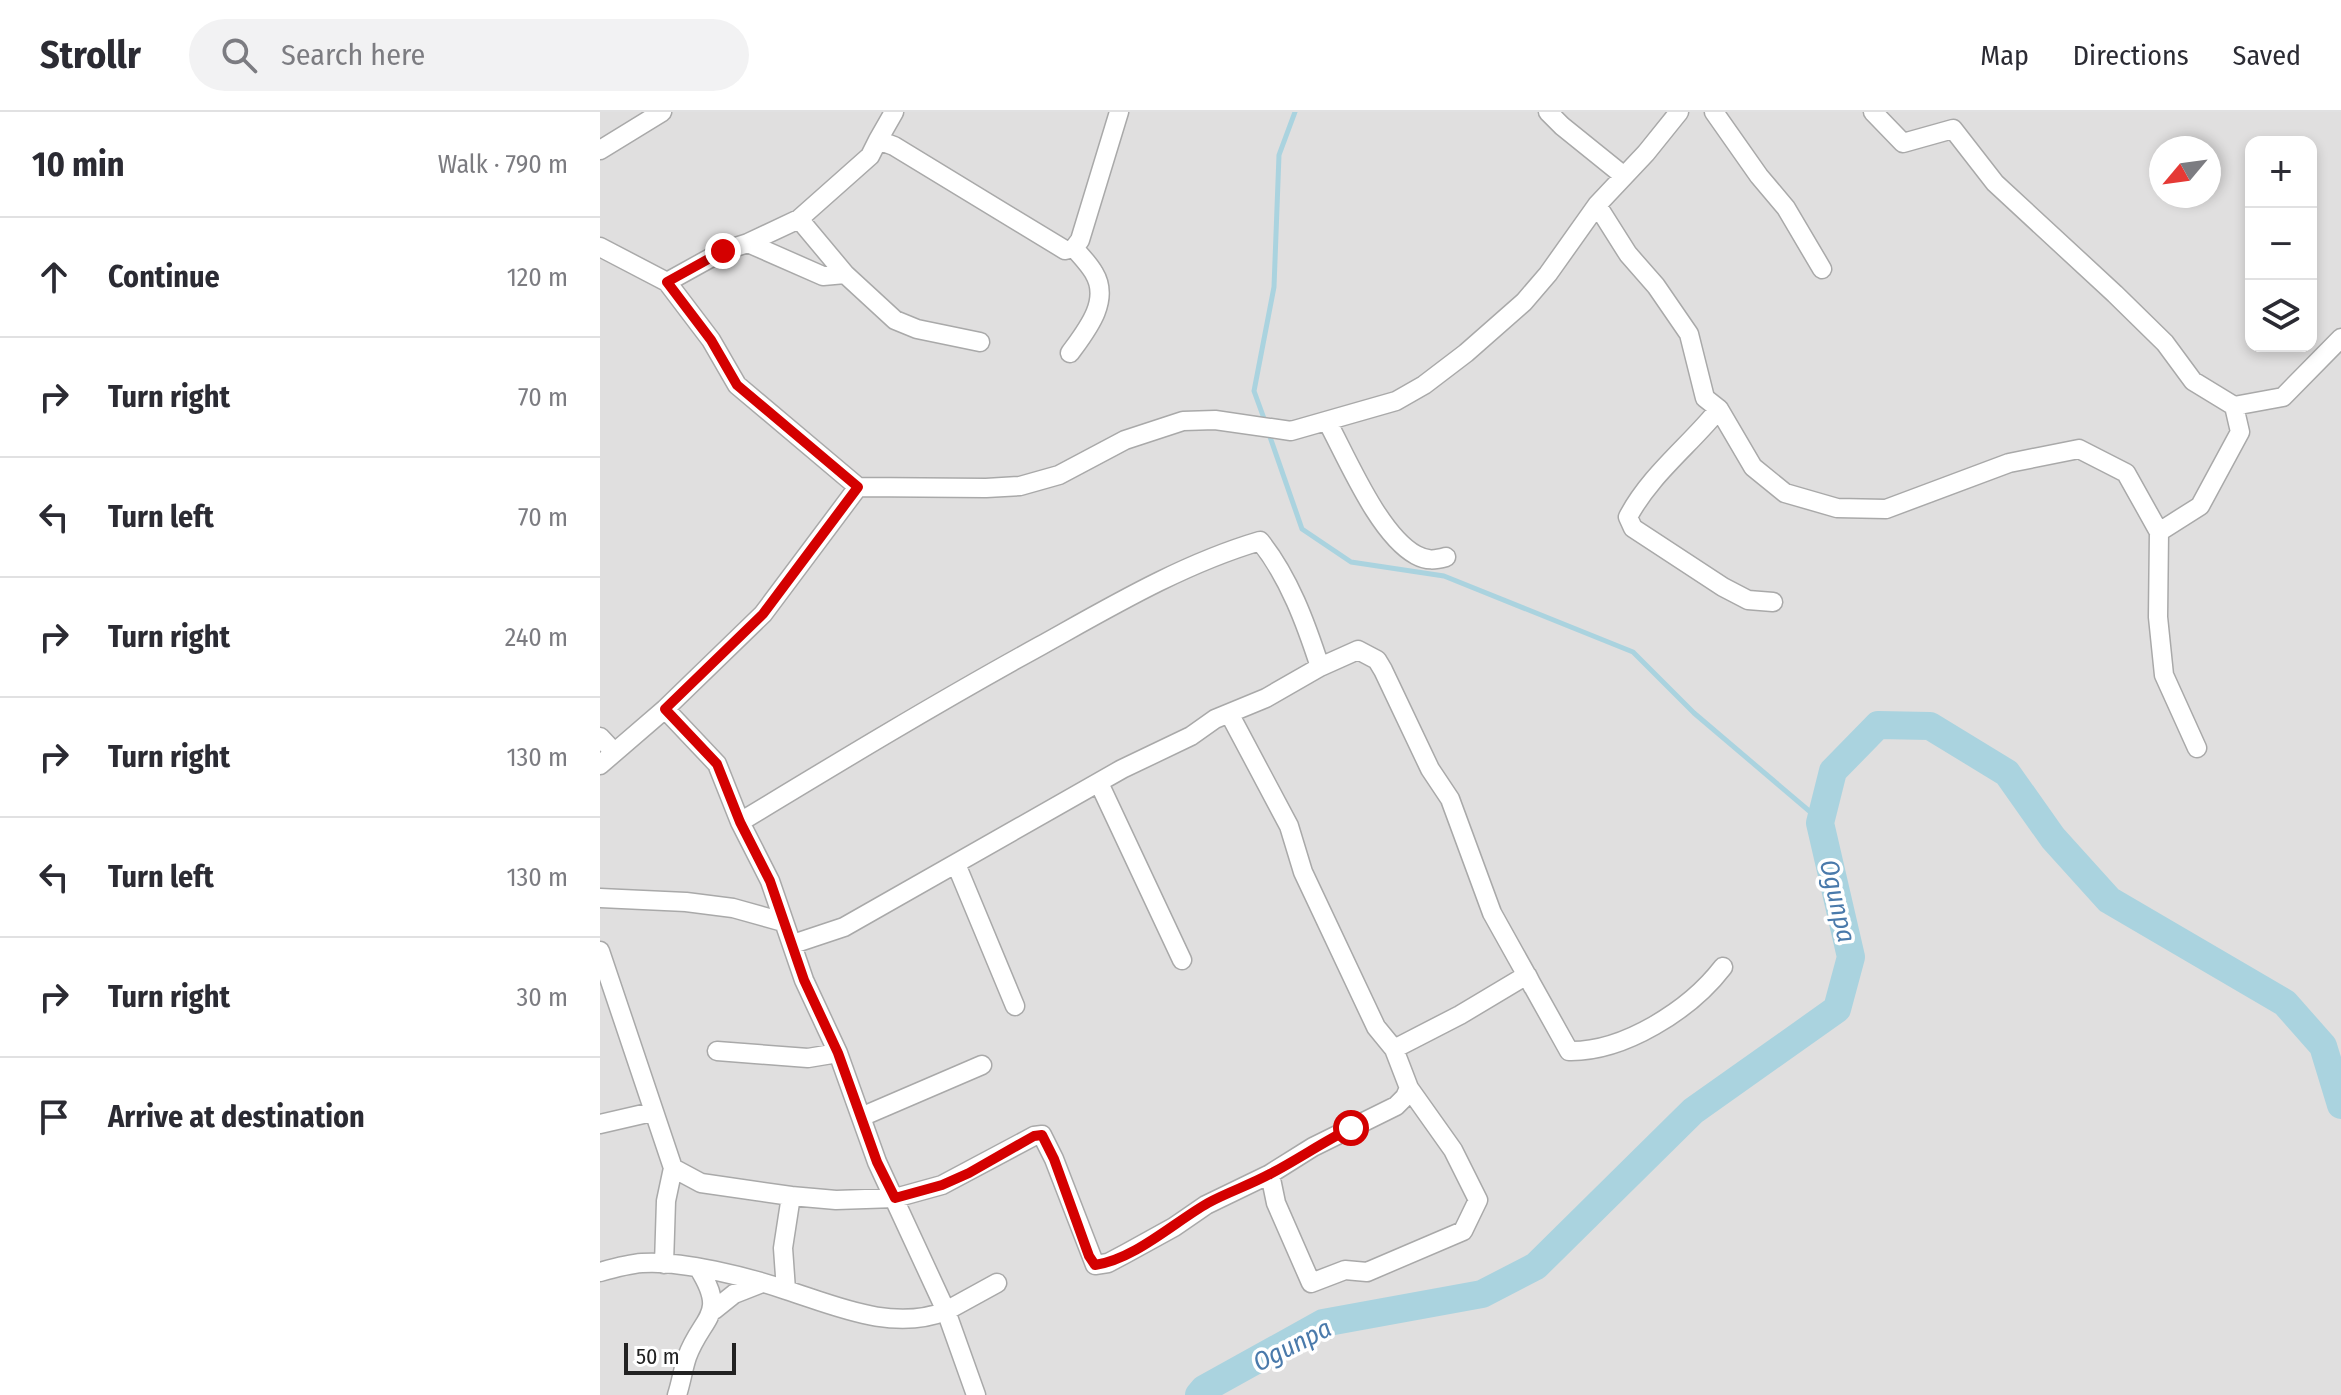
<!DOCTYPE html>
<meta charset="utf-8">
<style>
:root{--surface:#fff;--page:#f2f2f3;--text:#2b2b33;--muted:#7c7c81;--line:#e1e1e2}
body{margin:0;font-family:"Fira Sans Condensed",sans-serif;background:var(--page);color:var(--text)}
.controls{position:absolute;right:24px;top:24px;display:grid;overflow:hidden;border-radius:16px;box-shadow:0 4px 12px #0003}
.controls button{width:72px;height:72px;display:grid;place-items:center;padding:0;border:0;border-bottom:2px solid var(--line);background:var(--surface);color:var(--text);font:40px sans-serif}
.compass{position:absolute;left:1549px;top:24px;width:72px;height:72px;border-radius:50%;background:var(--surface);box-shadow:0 4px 12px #0003;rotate:241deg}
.scale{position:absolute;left:24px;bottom:20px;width:112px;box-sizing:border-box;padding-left:8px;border:4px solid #222;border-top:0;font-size:22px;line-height:28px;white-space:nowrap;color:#222;-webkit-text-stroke:6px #fff;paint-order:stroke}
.stop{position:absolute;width:24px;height:24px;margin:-18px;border:6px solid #d40000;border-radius:50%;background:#fff}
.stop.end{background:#d40000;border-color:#fff;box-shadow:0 2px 8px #0008}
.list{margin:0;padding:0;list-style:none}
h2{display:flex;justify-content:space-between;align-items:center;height:104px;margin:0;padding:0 32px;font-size:34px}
h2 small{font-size:26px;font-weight:400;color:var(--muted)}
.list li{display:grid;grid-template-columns:52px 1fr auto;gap:24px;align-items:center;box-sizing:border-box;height:120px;padding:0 32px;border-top:2px solid var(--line)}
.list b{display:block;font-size:30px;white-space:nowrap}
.list em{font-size:26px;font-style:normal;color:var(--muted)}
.icon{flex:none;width:44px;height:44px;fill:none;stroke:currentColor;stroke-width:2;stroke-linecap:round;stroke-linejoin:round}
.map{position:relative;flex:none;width:1741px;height:1283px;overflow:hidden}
header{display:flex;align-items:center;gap:48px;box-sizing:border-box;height:112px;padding:0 40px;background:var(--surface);border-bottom:2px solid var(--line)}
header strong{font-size:38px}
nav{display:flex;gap:44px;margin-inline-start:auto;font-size:28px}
.search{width:560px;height:72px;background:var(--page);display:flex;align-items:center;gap:20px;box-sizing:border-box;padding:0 28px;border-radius:44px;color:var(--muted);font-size:30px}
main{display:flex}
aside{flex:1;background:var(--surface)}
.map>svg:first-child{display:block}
.residential{fill:#e0dfdf;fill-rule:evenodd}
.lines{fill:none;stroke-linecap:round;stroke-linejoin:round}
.stream{stroke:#aad3df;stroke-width:5}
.river{stroke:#aad3df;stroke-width:28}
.street-casing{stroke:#a9a9a9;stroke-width:21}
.street{stroke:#fff;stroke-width:18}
.route{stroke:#d40000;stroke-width:10}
.labels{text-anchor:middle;stroke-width:7;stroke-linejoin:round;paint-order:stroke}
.water-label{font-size:26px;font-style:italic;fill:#4a7aab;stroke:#fff}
</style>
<header>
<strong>Strollr</strong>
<div class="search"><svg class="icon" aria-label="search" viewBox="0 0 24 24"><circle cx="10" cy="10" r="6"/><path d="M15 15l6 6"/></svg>Search here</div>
<nav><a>Map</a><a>Directions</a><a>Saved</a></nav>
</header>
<main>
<aside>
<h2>10 min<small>Walk · 790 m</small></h2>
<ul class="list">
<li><svg class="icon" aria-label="ahead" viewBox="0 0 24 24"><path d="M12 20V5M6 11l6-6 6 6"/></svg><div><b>Continue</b></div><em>120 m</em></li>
<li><svg class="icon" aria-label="right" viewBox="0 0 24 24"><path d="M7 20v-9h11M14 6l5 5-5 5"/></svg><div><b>Turn right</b></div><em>70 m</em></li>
<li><svg class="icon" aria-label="left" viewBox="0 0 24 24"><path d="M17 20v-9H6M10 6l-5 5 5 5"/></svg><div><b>Turn left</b></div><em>70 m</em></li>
<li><svg class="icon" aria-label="right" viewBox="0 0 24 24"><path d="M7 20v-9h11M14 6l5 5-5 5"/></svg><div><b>Turn right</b></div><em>240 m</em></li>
<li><svg class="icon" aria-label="right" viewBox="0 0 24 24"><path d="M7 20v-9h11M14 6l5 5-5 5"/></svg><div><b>Turn right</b></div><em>130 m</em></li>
<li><svg class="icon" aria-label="left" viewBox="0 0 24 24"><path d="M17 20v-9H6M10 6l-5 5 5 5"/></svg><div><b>Turn left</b></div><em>130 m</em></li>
<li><svg class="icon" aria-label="right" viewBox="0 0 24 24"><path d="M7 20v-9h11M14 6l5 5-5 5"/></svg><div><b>Turn right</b></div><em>30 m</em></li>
<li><svg class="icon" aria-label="arrive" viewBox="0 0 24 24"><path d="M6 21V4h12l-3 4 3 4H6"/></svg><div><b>Arrive at destination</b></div></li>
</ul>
</aside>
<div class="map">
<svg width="1741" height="1283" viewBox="0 0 1741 1283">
<rect width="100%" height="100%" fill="#f2efe9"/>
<!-- residential -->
<path class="residential" d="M 0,0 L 1741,0 L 1741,1283 L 0,1283 ZM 1651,30 L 1711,30 L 1711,234 L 1651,234 ZM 1561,36 L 1609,36 L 1609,84 L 1561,84 Z"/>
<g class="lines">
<!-- stream -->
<path class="stream" d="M 666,312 L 654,279 L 674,175 L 679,43 L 695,0
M 669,322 L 702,417 L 751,450 L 844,464 L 1033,540 L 1094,601 L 1221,709"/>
<!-- river -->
<path class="river" d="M 599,1283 L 604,1277 L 723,1211 L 882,1182 L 936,1154 L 1093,999 L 1237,897 L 1251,845 L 1220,711 L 1233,659 L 1278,613 L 1330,614 L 1407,661 L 1453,726 L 1509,788 L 1685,891 L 1723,934 L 1741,993"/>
<defs>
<path id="street" d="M 948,0 L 962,14 L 1024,64
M 1114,0 L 1159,64 L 1186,96 L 1222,157
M 1273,0 L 1303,31 L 1353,17 L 1395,71 L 1515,182 L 1565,231 L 1593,269 L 1634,294 L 1640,320 L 1600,394 L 1559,420
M 278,28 L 294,0
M 0,38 L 62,0
M 997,93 L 1028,142 L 1056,174 L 1089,222 L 1105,286 L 1119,297 L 1153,355 L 1185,381 L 1237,396 L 1286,397 L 1409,351 L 1479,337 L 1526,361 L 1559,420 L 1558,505 L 1564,563 L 1597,636
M 148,131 L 223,164 L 245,162 L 199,107
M 0,135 L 67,170 L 111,228 L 137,273 L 258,375 L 386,376 L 420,374 L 459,363 L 525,328 L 583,309 L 615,308 L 691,319 L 796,289 L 824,273 L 866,241 L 924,190 L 948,162 L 997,93 L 1046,41 L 1079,0
M 245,162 L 295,208 L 317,217 L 380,230
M 67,170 L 123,139 L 148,131 L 199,107 L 270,44 L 278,28 L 294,34 L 465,138 L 474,136 L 480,128 L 519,0
M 470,241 C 486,219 511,189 494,161 C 489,152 481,144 474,136
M 1634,294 L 1683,285 L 1741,226
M 1119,297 C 1090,333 1050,363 1028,405 L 1033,416 L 1123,475 L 1148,488 L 1173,490
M 727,309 C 747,346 779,423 816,443 C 827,449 835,448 846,445
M 630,603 L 689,714 L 703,760 L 776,915 L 794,937 L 809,976 L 853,1038 L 878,1088 L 863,1119 L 767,1160 L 745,1158 L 711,1171 L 676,1091 L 670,1062
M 0,625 L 14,640
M 0,653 L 65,597 L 163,502 L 258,375
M 499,671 L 582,848
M 140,710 C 239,650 338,590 440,534 C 510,495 582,452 660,429 C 689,465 706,512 720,555
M 356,752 L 415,894
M 0,786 L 86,790 L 133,796 L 183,810
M 193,832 L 244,815 L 522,657 L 591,624 L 615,607 L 666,586 L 720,555 L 758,538 L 777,548 L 783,558 L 830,657 L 850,687 L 892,801 L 969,939 C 1024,940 1090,898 1123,855
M 0,839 L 73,1056 L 66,1089 L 64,1152
M 794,937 L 860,903 L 927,863 L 933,875
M 117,939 L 208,946 L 238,941
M 261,1005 L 382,953
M 0,1012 L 52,1000
M 73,1056 L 101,1071 L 191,1084 L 236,1088 L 295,1086 L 342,1073 L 434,1024 L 442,1023 L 454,1047 L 495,1153 L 508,1151 L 525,1142 L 574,1115 L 606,1093 L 670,1062 L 713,1035 L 796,994 L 805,985 L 809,976
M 0,1160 C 14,1156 28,1152 42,1151 C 81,1148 148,1165 186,1178 C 236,1194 293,1220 346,1199 L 277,1050 L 238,941 L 204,868 L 170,769 L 140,710 L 117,652 L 65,597
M 186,1178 L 183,1136 L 191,1084
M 114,1198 L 134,1182 L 162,1171
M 77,1283 C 81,1271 83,1257 87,1245 C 102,1204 128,1204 99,1157
M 376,1283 L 346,1199 L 397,1171"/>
</defs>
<!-- street casing -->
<use href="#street" class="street-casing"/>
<!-- street -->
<use href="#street" class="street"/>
</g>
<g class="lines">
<!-- route -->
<path class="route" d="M 123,139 L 67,170 L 111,228 L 137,273 L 258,375 L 163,502 L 65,597 L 117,652 L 140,710 L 170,769 L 204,868 L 238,941 L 277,1050 L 295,1086 L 342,1073 L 369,1061 L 434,1024 L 442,1023 L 454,1047 L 489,1144 L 495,1153 C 535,1147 573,1111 608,1091 C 628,1080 650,1073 670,1062 C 697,1048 723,1030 751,1016"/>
</g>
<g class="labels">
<!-- water labels -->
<g class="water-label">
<text transform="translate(1238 789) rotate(77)" y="9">Ogunpa</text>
<text transform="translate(692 1233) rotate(-27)" y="9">Ogunpa</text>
</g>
</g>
</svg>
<div class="controls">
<button>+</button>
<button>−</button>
<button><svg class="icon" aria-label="layers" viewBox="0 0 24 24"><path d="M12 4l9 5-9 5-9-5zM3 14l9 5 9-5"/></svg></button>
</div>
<svg class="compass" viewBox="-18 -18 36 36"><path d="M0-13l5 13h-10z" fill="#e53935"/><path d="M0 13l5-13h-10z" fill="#7c7c81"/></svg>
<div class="scale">50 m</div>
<div class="stop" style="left:751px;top:1016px"></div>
<div class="stop end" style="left:123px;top:139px"></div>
</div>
</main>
